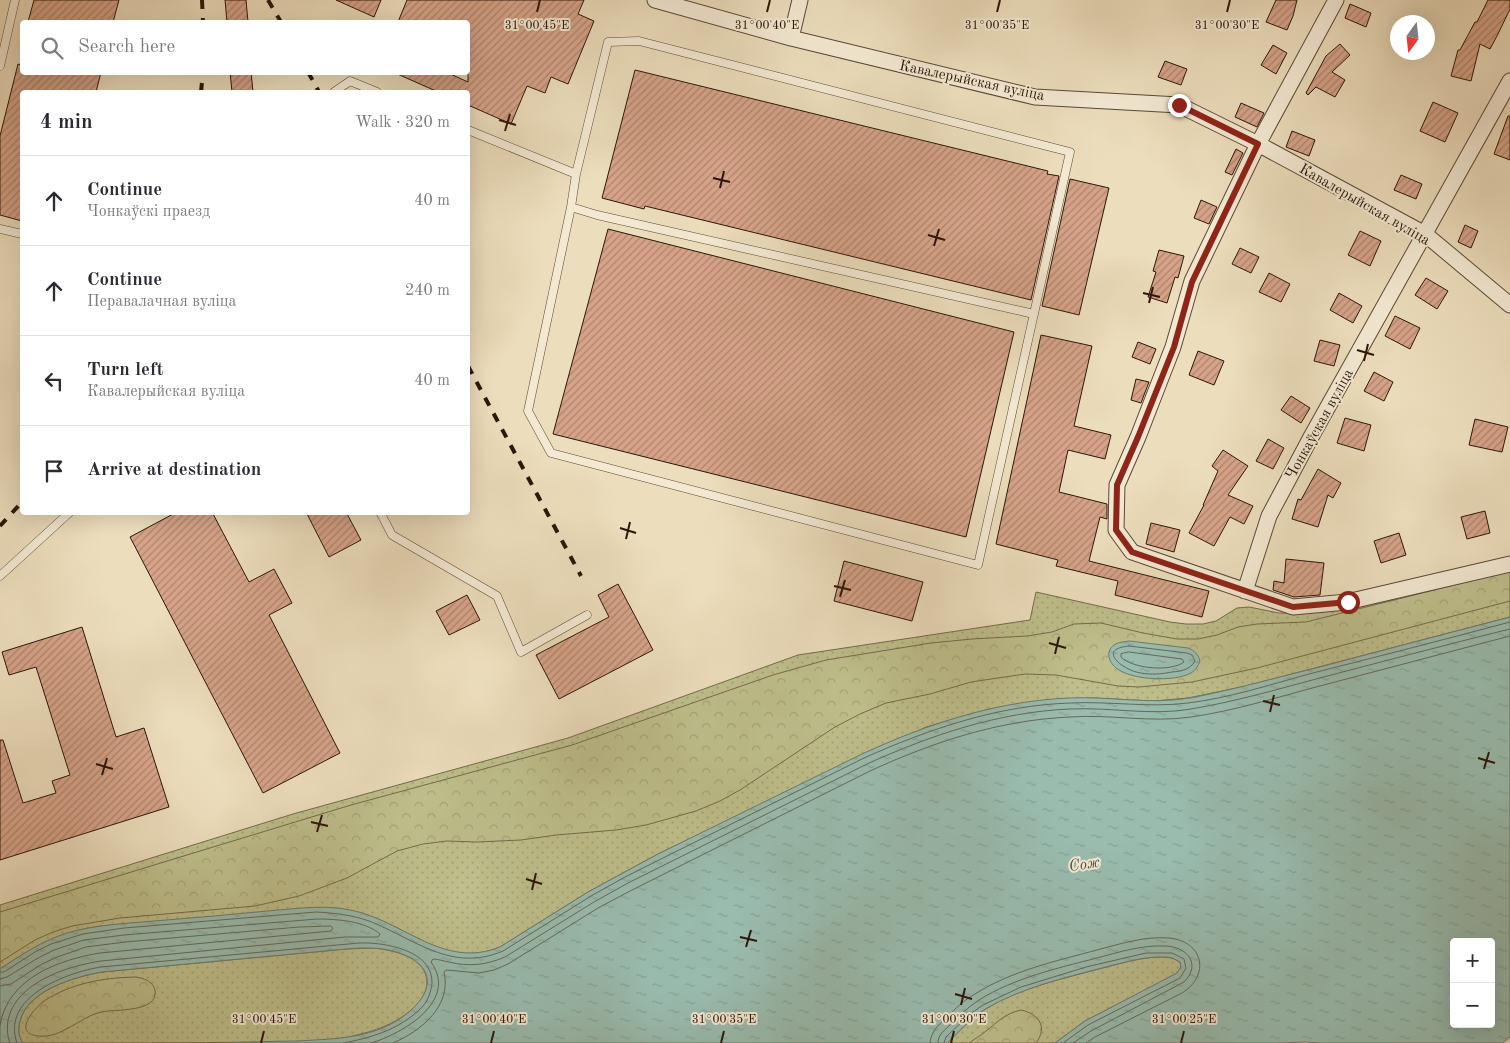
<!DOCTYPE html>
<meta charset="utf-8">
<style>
:root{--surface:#fff;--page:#f2f2f3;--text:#2b2b33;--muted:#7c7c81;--line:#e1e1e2}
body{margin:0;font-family:"Old Standard TT",serif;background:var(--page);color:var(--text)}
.controls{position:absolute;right:15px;bottom:15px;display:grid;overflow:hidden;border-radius:5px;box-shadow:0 5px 20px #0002}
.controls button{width:45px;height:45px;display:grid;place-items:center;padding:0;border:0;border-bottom:1px solid var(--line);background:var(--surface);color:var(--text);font:25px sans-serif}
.compass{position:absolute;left:1390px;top:15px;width:45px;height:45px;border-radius:50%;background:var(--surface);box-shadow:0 5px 20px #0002;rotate:195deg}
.stop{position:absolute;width:15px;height:15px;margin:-11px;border:4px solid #8f2418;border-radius:50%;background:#fff}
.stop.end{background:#8f2418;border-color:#fff;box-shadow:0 1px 5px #0008}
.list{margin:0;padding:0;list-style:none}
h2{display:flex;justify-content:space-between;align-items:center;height:65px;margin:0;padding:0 20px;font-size:21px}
h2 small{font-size:16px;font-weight:400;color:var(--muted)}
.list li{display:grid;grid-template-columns:32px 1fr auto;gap:15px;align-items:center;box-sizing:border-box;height:90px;padding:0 20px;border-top:1px solid var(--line)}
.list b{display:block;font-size:19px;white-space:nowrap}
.list p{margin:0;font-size:16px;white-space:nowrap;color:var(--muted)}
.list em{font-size:16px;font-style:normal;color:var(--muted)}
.icon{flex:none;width:28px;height:28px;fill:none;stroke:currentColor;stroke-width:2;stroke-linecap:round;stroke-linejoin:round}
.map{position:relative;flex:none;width:1510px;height:1043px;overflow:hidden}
.search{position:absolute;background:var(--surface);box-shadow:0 5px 20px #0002;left:20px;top:20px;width:450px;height:55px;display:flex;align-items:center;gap:12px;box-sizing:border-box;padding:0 18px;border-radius:5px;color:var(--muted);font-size:19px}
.panel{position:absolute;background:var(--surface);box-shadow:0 5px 20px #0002;left:20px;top:90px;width:450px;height:425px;border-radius:5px}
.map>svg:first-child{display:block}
.grass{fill:url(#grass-dots);stroke:#756a4a}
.forest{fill:url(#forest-crowns);stroke:#756a4a}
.water{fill:url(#water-ripples);stroke:#6d7a6d;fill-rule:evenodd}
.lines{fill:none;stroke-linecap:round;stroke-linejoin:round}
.shore{stroke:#62695c;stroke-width:1}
.building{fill:url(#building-hatch);stroke:#2c1609}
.service-casing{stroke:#5c4836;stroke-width:9}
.minor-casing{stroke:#5c4836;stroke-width:17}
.service{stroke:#f3e9d3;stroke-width:8}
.minor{stroke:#f3e9d3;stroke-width:15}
.rail{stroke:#2c1609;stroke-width:4;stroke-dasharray:9 9;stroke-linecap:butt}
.route{stroke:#8f2418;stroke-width:6}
.ticks{fill:none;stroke:#2c1609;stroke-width:2}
.labels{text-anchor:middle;stroke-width:4;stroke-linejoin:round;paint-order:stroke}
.street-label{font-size:15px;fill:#2c1609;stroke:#f3e9d3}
.water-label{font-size:16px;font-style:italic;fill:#525043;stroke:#f3e9d3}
.ticks-label{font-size:12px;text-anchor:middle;fill:#2c1609;stroke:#f3e9d3;stroke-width:4;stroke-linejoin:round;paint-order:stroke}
</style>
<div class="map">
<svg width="1510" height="1043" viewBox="0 0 1510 1043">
<defs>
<pattern id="grass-dots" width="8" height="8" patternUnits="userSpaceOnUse" patternTransform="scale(1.25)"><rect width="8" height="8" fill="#bebf8c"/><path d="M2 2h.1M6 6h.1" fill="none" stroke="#a3a377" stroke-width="1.8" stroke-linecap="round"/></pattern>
<pattern id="forest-crowns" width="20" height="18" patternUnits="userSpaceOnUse" patternTransform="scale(1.25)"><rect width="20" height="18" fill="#bebf8c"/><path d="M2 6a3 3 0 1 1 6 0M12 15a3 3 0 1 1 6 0" fill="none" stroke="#a3a377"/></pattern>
<pattern id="water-ripples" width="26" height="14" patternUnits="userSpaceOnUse" patternTransform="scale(1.25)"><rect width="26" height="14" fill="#99bcaf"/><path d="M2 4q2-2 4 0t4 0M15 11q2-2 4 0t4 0" fill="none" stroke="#84a195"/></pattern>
<pattern id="building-hatch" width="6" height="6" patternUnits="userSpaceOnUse" patternTransform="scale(1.25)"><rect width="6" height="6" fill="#d6a388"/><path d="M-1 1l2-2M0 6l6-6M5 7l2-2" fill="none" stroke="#ae846d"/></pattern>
</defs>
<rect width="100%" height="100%" fill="#ecddbc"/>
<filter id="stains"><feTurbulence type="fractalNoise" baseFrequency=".004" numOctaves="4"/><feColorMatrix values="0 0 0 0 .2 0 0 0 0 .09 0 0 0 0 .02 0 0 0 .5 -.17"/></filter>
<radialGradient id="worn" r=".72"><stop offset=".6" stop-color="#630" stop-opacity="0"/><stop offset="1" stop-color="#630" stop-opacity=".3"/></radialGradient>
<!-- grass -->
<path class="grass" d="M 1510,560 L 1510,617 L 1246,686 L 1188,698 L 1153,701 L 1093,698 L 1047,700 L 989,709 L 926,727 L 750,810 L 658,854 L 588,892 L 500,947 C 457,965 425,941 387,923 C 370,915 353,911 335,908 L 101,926 C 59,932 35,946 0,969 L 0,905 L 293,814 L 568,738 L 798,655 L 1030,620 L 1036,592 L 1170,622 L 1186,624 L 1203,624 L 1216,621 L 1237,608 L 1249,607 L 1279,613 L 1303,613 Z
M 373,948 C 393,950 428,957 427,984 C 426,992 423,999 417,1005 C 402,1020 382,1029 361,1034 C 331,1043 297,1041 266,1042 C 185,1043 104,1043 23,1043 C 18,1036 18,1029 20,1021 C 28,990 74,977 102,972 L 346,949 Z
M 1158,957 C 1167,957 1175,957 1181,964 L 1180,970 L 1173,976 L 1085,1021 L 1055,1043 L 947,1043 C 959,1032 970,1019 984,1010 C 1016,989 1058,980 1095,970 C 1116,965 1136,958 1158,957 Z"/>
<!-- forest -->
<path class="forest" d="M 1510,571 L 1510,601 L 1257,668 L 1192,682 L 1139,687 L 1118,686 L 1056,675 L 1025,674 L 971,682 L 930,694 L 886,703 L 860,714 L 835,727 L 740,790 L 720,801 L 696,811 L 646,825 L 616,830 L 556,835 L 521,840 L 477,842 L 447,841 L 423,844 L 397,851 L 347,878 L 299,896 L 255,906 L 120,918 L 72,926 L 53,932 L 35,940 L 0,962 L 0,912 L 351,805 L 572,745 L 773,675 L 826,660 L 931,643 L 972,639 L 1027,636 L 1052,632 L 1074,624 L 1101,623 L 1143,633 L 1177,639 L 1198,639 L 1217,635 L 1238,627 L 1257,624 L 1306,622 Z
M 135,977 C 143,978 153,981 155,990 C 159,1013 114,1009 101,1012 C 80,1017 61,1039 38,1036 C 12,1033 34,1009 44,1001 C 72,983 102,978 135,977 Z
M 1021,1010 C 1039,1014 1048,1027 1036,1043 L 969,1043 C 974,1039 981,1036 986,1031 C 999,1021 1004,1014 1021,1010 Z"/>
<!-- water -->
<path class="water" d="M 1510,617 L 1510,1037 L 1503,1043 L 1320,1043 L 1306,1042 L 1276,1043 L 1055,1043 L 1085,1021 L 1177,973 L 1181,967 L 1180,962 C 1175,959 1171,957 1166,957 C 1144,956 1122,963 1102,968 C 1063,978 1022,988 987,1008 C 972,1017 960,1031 947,1043 L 232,1043 C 254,1042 275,1041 297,1041 C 329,1039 364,1039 393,1023 C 418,1009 447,978 409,957 C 390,947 368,947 346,949 L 102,972 C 74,977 28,990 20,1021 C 18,1029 18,1036 23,1043 L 0,1043 L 0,969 C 21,955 42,941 67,933 C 91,926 117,924 142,922 C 166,920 190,918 214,916 C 235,914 257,912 278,910 C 303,908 326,905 350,910 C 403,920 443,970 500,947 L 588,892 L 658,854 L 862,754 C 927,724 997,701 1069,698 C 1110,696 1150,705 1190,698 C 1233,690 1274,678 1316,668 C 1380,651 1445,634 1510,617 ZM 1454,942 L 1491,942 L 1491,1024 L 1454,1024 Z
M 1129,641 L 1188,648 C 1195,651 1198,654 1200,661 C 1198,666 1196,670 1191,673 C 1175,682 1134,680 1119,670 C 1110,665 1104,652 1114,645 C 1118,642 1124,642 1129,641 Z"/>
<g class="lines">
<!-- shore -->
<path class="shore" d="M 1129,646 L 1187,653 L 1192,655 L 1195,661 C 1190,670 1181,671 1172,672 C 1162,674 1151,675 1141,673 C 1124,671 1095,649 1129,646 Z
M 1129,652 L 1182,659 L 1184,662 C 1171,672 1133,669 1121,657 L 1121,654 Z
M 0,972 L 4,972 L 35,952 L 51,944 L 83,934 L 124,928 L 316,912 C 335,913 352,915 369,921 C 415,939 451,973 503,951 L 591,896 L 625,877 L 661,859 L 864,758 C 929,729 999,705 1071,703 C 1110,701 1149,708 1188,703 C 1229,698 1269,685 1309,674 C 1376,657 1443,640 1510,622
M 0,979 L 7,977 L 38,958 L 54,950 L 84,940 L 124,935 L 317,919 C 337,919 365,921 380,934 L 378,937 L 345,937 L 101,961 C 68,966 16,982 8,1020 C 7,1028 7,1036 10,1043
M 0,986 L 11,984 L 42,964 L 57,957 L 86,947 L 125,942 L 299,927 L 331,926 L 333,928 L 331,931 L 100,953 C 58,960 8,978 0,1025
M 17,1043 C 0,996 69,972 101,967 L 359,943 C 384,942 433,950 432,983 C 431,992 428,1001 422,1007 C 401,1029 371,1038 343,1043
M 371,1043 C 402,1034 459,1001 431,962 L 433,959 C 438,959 443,961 449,962 C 469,967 486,965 505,957 L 594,902 L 628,883 L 867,764 C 931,735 999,712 1070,709 C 1111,707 1151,716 1191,709 C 1233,702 1275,690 1316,679 C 1381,662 1445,645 1510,629
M 393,1043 C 421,1031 452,1006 444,972 L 446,970 L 479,973 L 494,970 L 508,964 L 598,908 L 632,890 L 870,771 C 933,742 1000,720 1070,717 C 1110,714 1150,723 1191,717 C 1233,711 1275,698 1316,687 C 1381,670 1445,653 1510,636
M 930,1043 C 931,1031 938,1026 946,1018 C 955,1009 964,1000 975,994 C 1011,971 1056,961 1097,950 C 1120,944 1144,936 1169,938 C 1203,941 1211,975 1182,993 L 1095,1037 L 1086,1043
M 938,1043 C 938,1034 944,1031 950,1025 C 959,1016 968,1007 979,1000 C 1014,978 1058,968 1097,958 C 1119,952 1142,945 1164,946 C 1187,946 1202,964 1184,982 L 1091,1031 L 1073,1043
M 944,1043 L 946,1037 L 970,1014 L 983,1005 L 1021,987 L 1086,967 L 1146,953 L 1172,953 L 1184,959 L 1186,968 L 1180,978 L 1088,1025 L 1063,1043"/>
</g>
<!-- building -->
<path class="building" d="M 34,0 L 119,0 L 113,22 L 28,22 Z
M 225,0 L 246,0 L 248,22 L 227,22 Z
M 336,0 L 381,0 L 374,17 Z
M 407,0 L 584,0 L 578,14 L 594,21 L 568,84 L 551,77 L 545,93 L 527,86 L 511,124 L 468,105 L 468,92 L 438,92 L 393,72 L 446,72 L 468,82 L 468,22 L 398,22 Z
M 1276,0 L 1297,0 L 1293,16 L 1287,30 L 1266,22 Z
M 1488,0 L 1510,0 L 1510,9 L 1498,34 L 1490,49 L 1480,44 L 1471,81 L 1451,76 L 1458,50 L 1460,50 L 1475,22 L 1477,22 Z
M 1350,4 L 1371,13 L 1366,27 L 1345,18 Z
M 1340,44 L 1350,55 L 1332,72 L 1345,80 L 1335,97 L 1316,87 L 1308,95 L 1306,93 L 1326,56 Z
M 1273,45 L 1287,53 L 1276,74 L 1261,65 Z
M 1165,61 L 1187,69 L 1181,85 L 1158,77 Z
M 18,64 L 22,65 L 22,72 L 101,72 L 96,92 L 22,92 L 22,221 L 0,215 L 0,136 Z
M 635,70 L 1048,171 L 1047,174 L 1059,176 L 1031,300 L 645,206 L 644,209 L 602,198 Z
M 230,72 L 251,72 L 253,92 L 232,92 Z
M 1433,102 L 1458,113 L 1445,142 L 1420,131 Z
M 1241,103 L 1264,113 L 1257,127 L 1235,117 Z
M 1508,116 L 1510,116 L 1510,160 L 1494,154 Z
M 1292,131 L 1315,140 L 1309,156 L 1286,147 Z
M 1236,149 L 1243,153 L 1232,175 L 1225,172 Z
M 1401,175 L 1422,184 L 1416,199 L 1394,190 Z
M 1070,179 L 1109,188 L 1079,315 L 1042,306 Z
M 1201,200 L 1217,207 L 1209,224 L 1194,218 Z
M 1465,225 L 1478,231 L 1471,248 L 1458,242 Z
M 608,229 L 1014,332 L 966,537 L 553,434 Z
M 1360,231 L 1381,241 L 1370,266 L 1348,255 Z
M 1240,248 L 1259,257 L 1251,273 L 1232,264 Z
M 1159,250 L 1184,256 L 1178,278 L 1175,277 L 1167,303 L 1148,297 L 1156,272 L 1153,271 Z
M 1269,273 L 1290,284 L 1281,302 L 1259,292 Z
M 1426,278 L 1448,291 L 1437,309 L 1415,295 Z
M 1339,293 L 1362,306 L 1353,323 L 1330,310 Z
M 1395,316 L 1420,328 L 1410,349 L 1385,336 Z
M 1041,335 L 1092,346 L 1074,426 L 1111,435 L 1105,459 L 1068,450 L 1059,492 L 1107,504 L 1107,519 L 1100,517 L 1089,561 L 1209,591 L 1202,617 L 1115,595 L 1118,581 L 1056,566 L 1058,560 L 996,544 Z
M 1320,340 L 1340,345 L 1334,366 L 1314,361 Z
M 1138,342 L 1156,349 L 1150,364 L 1132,357 Z
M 1198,351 L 1224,361 L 1214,385 L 1189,375 Z
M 1374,372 L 1393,382 L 1384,401 L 1364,391 Z
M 1136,379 L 1149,382 L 1141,403 L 1131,400 Z
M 1291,396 L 1310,408 L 1301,423 L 1281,410 Z
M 1345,418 L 1371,425 L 1364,451 L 1337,443 Z
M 1475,419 L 1508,427 L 1502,452 L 1469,445 Z
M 1268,439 L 1284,448 L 1273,469 L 1256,461 Z
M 1223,450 L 1248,466 L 1228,495 L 1253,506 L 1244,524 L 1230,517 L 1214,546 L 1189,533 L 1204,505 L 1203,505 L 1218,471 L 1212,466 Z
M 1318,469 L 1341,483 L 1333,498 L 1328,495 L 1318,527 L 1292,519 L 1298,499 L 1301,500 Z
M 1485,511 L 1490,533 L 1467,539 L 1461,517 Z
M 177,512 L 212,512 L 249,582 L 274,569 L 292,603 L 269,615 L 340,753 L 263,793 L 130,537 Z
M 306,512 L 346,512 L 361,540 L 329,557 Z
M 1151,523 L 1180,530 L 1174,552 L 1146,544 Z
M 1399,533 L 1406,555 L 1381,563 L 1374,541 Z
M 1286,559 L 1324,563 L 1320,595 L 1294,597 L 1273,590 L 1274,581 L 1284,583 Z
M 844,561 L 923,582 L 912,621 L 834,601 Z
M 618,584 L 653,650 L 559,699 L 536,655 L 609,617 L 598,595 Z
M 467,595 L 480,620 L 449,635 L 436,611 Z
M 82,627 L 116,737 L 144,728 L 169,807 L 0,860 L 0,740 L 3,740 L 23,803 L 56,793 L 52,781 L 70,775 L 36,667 L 9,675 L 2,652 Z"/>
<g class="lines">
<defs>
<path id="service" d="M 0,66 L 15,0
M 334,92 L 350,81 L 377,92
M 468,130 L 576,174 L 608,42 L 639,41 L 1070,152 L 978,565 L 551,453 L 528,411 L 571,207 L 597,215 L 1034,314
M 571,207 L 576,174
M 0,229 L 22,234
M 380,512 L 392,535 L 497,596 L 521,652 L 587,615
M 0,576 L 70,512"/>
<path id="minor" d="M 655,0 L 791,38 L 1035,97 L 1179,105 L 1258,144 L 1425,234 L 1510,305
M 1336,0 L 1258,144 L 1192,281 L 1173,347 L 1138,437 L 1117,485 L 1116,530 L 1132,552 L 1293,607 L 1347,602 L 1510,564
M 791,38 L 800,0
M 1245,591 L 1269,516 L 1311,437 L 1510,81"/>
</defs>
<!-- service casing -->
<use href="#service" class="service-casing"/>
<!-- minor casing -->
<use href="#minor" class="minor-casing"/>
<!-- service -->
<use href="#service" class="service"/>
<!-- minor -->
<use href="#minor" class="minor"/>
<!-- rail -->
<path class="rail" d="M 202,0 L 203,22
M 268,0 L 281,22
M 308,72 L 319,92
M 201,92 L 203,72
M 468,366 L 581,576
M 0,526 L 22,502"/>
</g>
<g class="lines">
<!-- route -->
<path class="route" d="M 1179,105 L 1258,144 L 1192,282 L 1174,347 L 1138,437 L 1117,485 L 1116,530 L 1132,552 L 1293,607 L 1348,602"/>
</g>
<!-- ticks -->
<path class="ticks" d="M 537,12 L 540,0M 767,12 L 770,0M 997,12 L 1000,0M 1227,12 L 1230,0M 499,120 L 516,125M 505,131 L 510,114M 713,178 L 730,182M 720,188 L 724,171M 928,235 L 945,240M 934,246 L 939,229M 1143,293 L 1160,297M 1149,303 L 1153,287M 1357,350 L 1374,355M 1364,361 L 1368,344M 620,528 L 636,533M 626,539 L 630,522M 834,586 L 851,590M 840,597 L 845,580M 1049,643 L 1066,648M 1055,654 L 1059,637M 1263,701 L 1280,705M 1270,712 L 1274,695M 1478,758 L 1495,763M 96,764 L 113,769M 1484,769 L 1489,752M 102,775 L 107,758M 311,822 L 328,826M 317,832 L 322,815M 526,879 L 542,884M 532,890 L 536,873M 740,937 L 757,941M 746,947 L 751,930M 955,994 L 972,999M 961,1005 L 965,988M 261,1043 L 264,1031M 491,1043 L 494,1031M 721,1043 L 724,1031M 951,1043 L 954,1031M 1181,1043 L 1184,1031"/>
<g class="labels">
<!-- street labels -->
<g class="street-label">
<text transform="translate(972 80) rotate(12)" y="5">Кавалерыйская вуліца</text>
<text transform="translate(1365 204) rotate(30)" y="5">Кавалерыйская вуліца</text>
<text transform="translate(1319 424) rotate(-61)" y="5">Чонкаўская вуліца</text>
</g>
<!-- water labels -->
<g class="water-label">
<text transform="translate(1084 863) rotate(-9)" y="6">Сож</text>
</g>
</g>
<g class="ticks-label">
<text x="537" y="29">31°00'45"E</text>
<text x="767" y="29">31°00'40"E</text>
<text x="997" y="29">31°00'35"E</text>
<text x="1227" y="29">31°00'30"E</text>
<text x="264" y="1023">31°00'45"E</text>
<text x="494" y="1023">31°00'40"E</text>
<text x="724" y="1023">31°00'35"E</text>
<text x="954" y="1023">31°00'30"E</text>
<text x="1184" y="1023">31°00'25"E</text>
</g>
<rect width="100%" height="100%" filter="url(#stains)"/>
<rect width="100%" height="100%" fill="url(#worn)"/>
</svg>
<div class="controls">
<button>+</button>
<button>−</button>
</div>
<svg class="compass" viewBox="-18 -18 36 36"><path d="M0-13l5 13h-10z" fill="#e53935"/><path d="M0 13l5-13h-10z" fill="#7c7c81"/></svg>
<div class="stop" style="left:1348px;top:602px"></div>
<div class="stop end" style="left:1179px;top:105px"></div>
<div class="search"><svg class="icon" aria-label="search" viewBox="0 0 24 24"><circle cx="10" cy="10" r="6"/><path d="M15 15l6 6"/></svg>Search here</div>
<section class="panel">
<h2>4 min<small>Walk · 320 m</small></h2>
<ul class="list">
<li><svg class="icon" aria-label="ahead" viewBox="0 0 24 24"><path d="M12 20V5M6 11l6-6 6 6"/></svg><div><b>Continue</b><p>Чонкаўскі праезд</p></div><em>40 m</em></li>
<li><svg class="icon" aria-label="ahead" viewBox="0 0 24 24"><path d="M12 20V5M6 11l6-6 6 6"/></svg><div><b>Continue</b><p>Перавалачная вуліца</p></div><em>240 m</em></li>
<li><svg class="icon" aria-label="left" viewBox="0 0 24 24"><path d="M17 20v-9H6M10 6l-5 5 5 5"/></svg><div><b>Turn left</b><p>Кавалерыйская вуліца</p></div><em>40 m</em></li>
<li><svg class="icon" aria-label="arrive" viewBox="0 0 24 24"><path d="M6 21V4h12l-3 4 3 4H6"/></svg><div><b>Arrive at destination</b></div></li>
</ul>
</section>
</div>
